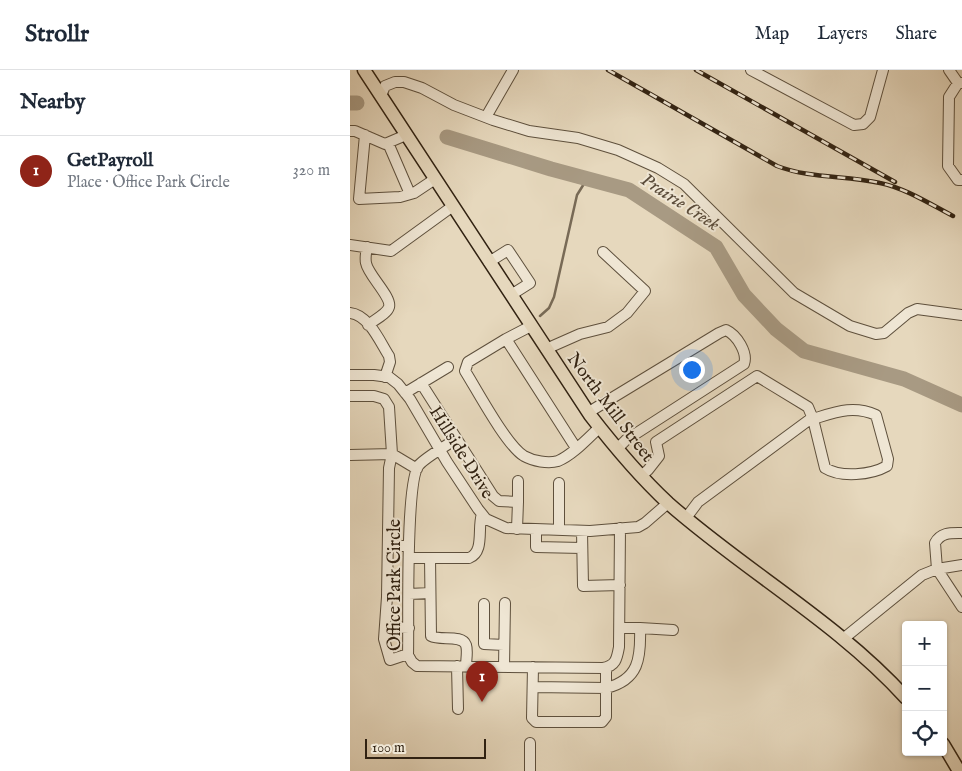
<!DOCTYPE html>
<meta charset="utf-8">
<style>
:root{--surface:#fff;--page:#f2f2f3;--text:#1f2937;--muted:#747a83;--line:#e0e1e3;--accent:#8f2418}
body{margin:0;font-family:"IM FELL English",serif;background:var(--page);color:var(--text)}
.controls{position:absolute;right:15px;bottom:15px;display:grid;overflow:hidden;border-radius:5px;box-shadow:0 1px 4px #0004}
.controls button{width:45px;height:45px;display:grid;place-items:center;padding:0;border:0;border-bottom:1px solid var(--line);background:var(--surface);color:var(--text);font:25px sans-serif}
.scale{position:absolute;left:15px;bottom:12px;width:121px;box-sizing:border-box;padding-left:5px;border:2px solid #312212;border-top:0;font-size:14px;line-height:18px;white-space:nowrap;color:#312212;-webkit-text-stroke:4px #efe6d4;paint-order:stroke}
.you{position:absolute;left:341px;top:299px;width:18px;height:18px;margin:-12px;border:4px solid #fff;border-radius:50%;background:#1a73e8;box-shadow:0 0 0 8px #1a73e833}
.badge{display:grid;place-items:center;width:32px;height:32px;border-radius:50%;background:var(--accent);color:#fff;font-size:16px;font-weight:700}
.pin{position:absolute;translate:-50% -41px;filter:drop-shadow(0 1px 2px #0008)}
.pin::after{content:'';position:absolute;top:26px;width:18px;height:15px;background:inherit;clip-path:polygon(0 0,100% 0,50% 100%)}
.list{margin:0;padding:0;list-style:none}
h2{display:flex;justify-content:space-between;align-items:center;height:65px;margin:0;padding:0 20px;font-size:21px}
h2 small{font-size:16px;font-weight:400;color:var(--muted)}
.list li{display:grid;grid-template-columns:32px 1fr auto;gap:15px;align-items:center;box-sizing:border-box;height:70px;padding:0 20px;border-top:1px solid var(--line)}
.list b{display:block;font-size:19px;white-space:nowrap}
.list p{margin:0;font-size:16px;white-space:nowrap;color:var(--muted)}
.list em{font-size:16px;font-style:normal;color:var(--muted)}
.icon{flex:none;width:28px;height:28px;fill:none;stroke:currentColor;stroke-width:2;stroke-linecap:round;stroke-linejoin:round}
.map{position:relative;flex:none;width:612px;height:701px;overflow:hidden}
header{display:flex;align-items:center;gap:30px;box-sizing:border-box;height:70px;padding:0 25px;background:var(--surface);border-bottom:1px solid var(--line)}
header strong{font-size:24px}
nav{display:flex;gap:28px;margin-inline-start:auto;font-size:18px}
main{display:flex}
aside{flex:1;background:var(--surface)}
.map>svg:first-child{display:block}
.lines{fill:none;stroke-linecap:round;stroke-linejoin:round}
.stream{stroke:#786a56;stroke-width:2.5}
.river{stroke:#a89a83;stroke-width:15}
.minor-casing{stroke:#5e503d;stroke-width:12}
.major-casing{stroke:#312212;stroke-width:15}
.minor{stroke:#efe6d4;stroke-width:10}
.major{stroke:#e6d8bd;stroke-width:12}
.rail-casing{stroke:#312212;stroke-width:4.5}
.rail{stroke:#efe6d4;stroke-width:2.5;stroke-dasharray:8;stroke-linecap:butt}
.labels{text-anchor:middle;stroke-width:4;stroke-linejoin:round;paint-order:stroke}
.street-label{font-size:18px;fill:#312212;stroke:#efe6d4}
.water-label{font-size:19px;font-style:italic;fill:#5b4c3a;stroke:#efe6d4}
</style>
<header>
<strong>Strollr</strong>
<nav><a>Map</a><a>Layers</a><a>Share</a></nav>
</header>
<main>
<aside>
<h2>Nearby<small></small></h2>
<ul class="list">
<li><span class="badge">1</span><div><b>GetPayroll</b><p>Place · Office Park Circle</p></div><em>320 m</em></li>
</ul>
</aside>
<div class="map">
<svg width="612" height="701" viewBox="0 0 612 701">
<rect width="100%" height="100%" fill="#e6d8bd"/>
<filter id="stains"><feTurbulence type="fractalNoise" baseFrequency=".004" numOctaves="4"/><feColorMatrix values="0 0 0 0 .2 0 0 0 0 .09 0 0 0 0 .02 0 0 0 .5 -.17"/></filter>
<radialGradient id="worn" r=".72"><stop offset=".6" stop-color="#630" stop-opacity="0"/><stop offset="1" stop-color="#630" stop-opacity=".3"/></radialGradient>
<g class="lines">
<!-- stream -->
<path class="stream" d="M 190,246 L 199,238 L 204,227 L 227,125 L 237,109"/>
<!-- river -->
<path class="river" d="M 0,33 L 7,33
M 97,67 L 201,99 L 279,120 L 366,177 L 394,225 L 426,259 L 454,281 L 554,309 L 612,335"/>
<defs>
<path id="minor" d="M 401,0 L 504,55 L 513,54 L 520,47 L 533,0
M 599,0 L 608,13
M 612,13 L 608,13 L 599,27 L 598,96 L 608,110 L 612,110
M 31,26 L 35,16 L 45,12 L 54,12 L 72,18 L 104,35 L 143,50 L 179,61 L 228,68 L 268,80 L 308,98 L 334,114 L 444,223 L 500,256 L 526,264 L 534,263 L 558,243 L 567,239 L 612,245
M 136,47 L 163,0
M 0,61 L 5,61 L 35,74 L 56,65
M 15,65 L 9,129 L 50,127 L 64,123 L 85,109
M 38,73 L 60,124
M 0,175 L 41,181 L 103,136
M 17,177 C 16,182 15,188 16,193 C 18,205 42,227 39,237 C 37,244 24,250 18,255
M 139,192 L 158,180 L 180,213 L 161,225
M 0,243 C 19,245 30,272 39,286 L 40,292 L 35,307
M 181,256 L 156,269 L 118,292 L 115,301 C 127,320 156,375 174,386 C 183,391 198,394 208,391 C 223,385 238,368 250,357
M 156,269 L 226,378
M 196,279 L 230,264 L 258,257 L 277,243 L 295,221 L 253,182
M 0,305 L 24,305 L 39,307 L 48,314 L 60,329 L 97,392 L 128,439 L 136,449 L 156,458 L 240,461 L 288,457 L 295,453 L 318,433
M 71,313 L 143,426 L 149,431 L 168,432 L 167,459
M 55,323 L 98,297
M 0,326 L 24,326 L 34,329 L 39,337 L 42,384 L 67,399
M 239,342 L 369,263 L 376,260 C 387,265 398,283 394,294 L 276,370 L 267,379
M 106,369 C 96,376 76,387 69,395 C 55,410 59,556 58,585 L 62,592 L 67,596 L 253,598 C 266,596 267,588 269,577 L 270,458
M 0,385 L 42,384 L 39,398 L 37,527 L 34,569 L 40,590 L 58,584
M 291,406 L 298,400 L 309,386 L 306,372 L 407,306 L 458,337 L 463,349 L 475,398 C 491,408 521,405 537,396 L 538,389 L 526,345 C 503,335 486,342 463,349 L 459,350 L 348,432 L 336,448
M 168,432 L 168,411
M 186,460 L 186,477 L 232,478
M 209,460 L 209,413
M 232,461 L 233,516 L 270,515
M 612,463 C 601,463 591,462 585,473 L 587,499 L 612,537
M 38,476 L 59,476
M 59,488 L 119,488 C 135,482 127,458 132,444
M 80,488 L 81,566 C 90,571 112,564 116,575 C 118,581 116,590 116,596
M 59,524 L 80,523
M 134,534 L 134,574 L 154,575
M 35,557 L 59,558
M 290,558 L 323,560
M 493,569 L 572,505 L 587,499 L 612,495
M 107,596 L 108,639
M 154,597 L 155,533
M 183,597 L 182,648 L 186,652 L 252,652 L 256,647 L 256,618 C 289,610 291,588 290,558 L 270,558
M 183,617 L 256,618 L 256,598
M 180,701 L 180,673"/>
<path id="major" d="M 14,0 L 240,345 C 264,376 289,406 318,433 C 395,501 487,552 556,628
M 593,674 L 609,701"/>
</defs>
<!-- minor casing -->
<use href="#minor" class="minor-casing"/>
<!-- major casing -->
<use href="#major" class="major-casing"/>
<!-- minor -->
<use href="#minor" class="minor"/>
<!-- major -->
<use href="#major" class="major"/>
<defs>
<path id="rail" d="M 258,0 L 427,96 C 461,109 495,105 530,113 C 555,118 580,134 603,146
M 346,0 L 545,112"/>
</defs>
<!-- rail casing -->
<use href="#rail" class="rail-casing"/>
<!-- rail -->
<use href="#rail" class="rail"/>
</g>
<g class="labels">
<!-- street labels -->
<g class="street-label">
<text transform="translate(261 337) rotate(53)" y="6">North Mill Street</text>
<text transform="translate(112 382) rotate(58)" y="6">Hillside Drive</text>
<text transform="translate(44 515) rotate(-90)" y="6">Office Park Circle</text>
</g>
<!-- water labels -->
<g class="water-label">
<text transform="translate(331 131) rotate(33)" y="7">Prairie Creek</text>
</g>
</g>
<rect width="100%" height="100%" filter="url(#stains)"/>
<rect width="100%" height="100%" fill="url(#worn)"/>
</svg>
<div class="controls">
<button>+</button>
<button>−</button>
<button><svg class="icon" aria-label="locate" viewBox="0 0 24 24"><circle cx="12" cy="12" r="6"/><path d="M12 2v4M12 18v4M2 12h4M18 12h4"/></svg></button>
</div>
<div class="scale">100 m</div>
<div class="you"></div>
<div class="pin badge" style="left:132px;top:632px">1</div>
</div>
</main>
